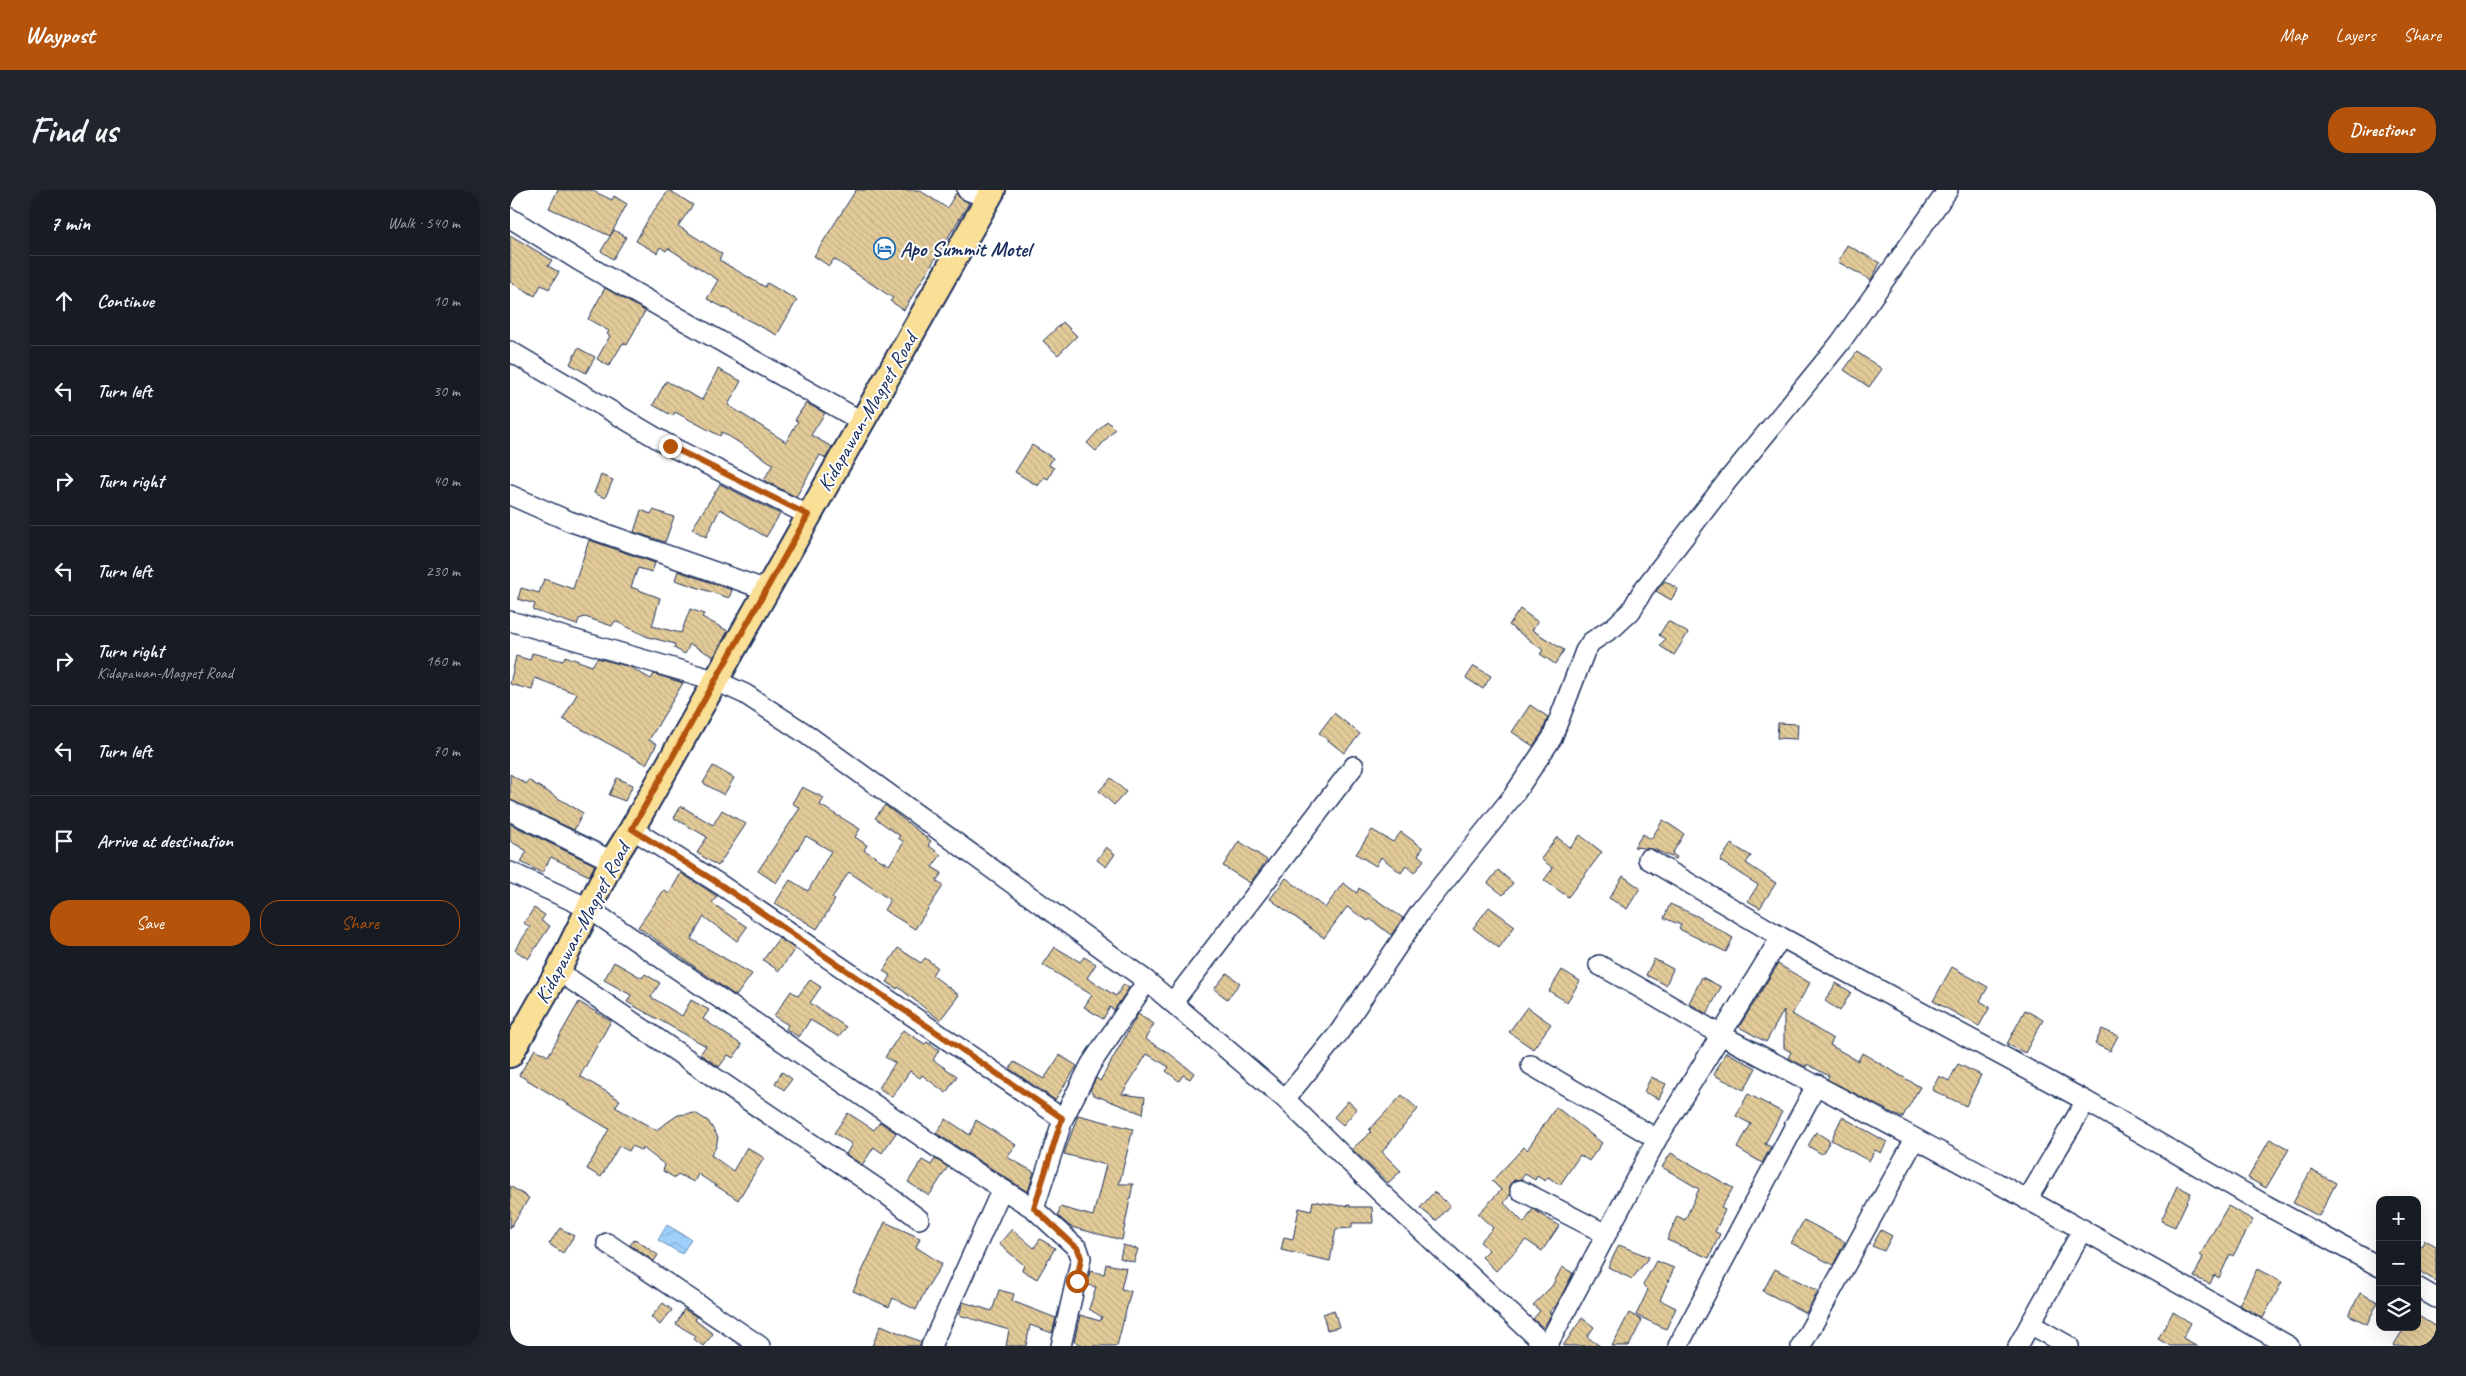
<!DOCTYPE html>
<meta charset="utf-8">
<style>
:root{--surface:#171b24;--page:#20242c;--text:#f1f3f6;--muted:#9ea1a6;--line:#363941;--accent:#b45309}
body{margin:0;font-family:Caveat,sans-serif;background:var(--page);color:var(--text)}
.controls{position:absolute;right:15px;bottom:15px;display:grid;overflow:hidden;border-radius:10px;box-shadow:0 5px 20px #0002}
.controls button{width:45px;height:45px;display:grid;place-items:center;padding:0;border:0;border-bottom:1px solid var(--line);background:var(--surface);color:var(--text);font:25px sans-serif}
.stop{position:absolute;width:15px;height:15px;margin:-11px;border:4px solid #b45309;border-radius:50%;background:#fff}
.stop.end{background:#b45309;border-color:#fff;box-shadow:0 1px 5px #0008}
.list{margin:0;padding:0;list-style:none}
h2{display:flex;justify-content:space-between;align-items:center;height:65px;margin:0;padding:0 20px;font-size:21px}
h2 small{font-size:16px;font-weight:400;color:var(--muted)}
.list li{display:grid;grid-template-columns:32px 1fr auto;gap:15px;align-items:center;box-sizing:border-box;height:90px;padding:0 20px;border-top:1px solid var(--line)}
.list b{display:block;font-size:19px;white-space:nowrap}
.list p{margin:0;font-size:16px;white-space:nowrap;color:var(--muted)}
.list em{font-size:16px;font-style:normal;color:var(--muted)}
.actions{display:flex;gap:10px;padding:15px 20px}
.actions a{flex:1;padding:11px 0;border:1px solid var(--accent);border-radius:20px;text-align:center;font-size:18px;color:var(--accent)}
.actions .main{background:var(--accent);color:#fff}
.icon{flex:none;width:28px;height:28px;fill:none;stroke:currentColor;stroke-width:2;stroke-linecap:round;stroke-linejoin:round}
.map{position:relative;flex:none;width:1926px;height:1156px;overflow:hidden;border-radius:20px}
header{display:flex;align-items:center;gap:30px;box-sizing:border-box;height:70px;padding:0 25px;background:var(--accent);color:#fff}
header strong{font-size:24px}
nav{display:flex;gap:28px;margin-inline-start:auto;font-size:18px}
.intro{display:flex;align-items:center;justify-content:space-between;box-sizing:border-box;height:120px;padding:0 30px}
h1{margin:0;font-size:35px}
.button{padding:12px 22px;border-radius:20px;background:var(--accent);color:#fff;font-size:18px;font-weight:700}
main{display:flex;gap:30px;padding:0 30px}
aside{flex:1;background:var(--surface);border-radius:20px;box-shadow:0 5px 20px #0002}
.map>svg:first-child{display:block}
.water{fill:url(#water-waves);stroke:#6a90bc}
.building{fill:url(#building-back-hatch);stroke:#1b2f5e}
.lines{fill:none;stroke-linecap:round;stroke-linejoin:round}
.minor-casing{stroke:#1b2f5e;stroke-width:22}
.major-casing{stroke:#1b2f5e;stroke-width:28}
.minor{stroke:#fff;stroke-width:19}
.major{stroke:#fadf96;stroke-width:24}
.route{stroke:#b45309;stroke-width:6}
.labels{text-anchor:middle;stroke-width:4;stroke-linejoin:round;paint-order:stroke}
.poi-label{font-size:21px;font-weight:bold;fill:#1b2f5e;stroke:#fff;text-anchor:start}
.street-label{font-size:21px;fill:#1b2f5e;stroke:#fff}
</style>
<header>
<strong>Waypost</strong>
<nav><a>Map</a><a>Layers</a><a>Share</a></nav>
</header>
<div class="intro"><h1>Find us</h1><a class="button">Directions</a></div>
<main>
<aside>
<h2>7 min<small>Walk · 540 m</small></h2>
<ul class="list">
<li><svg class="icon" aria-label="ahead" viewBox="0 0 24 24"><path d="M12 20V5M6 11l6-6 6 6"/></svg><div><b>Continue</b></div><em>10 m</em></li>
<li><svg class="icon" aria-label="left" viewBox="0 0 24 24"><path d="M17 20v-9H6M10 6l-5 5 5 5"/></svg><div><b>Turn left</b></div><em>30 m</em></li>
<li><svg class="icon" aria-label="right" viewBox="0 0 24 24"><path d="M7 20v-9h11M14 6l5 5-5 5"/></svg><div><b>Turn right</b></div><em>40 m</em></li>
<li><svg class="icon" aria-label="left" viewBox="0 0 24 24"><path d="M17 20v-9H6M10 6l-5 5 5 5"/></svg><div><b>Turn left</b></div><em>230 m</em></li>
<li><svg class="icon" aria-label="right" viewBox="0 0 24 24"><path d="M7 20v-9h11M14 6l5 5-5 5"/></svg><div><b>Turn right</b><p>Kidapawan-Magpet Road</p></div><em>160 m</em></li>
<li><svg class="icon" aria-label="left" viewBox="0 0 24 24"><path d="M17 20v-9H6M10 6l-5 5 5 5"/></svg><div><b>Turn left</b></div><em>70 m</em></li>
<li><svg class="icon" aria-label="arrive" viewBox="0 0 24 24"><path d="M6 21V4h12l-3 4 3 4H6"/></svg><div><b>Arrive at destination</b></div></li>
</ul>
<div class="actions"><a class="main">Save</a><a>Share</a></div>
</aside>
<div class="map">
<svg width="1926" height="1156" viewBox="0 0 1926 1156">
<defs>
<pattern id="water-waves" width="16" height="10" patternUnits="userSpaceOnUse" patternTransform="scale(1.25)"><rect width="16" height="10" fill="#9ed0fb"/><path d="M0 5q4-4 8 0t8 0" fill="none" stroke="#88b3da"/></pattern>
<pattern id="building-back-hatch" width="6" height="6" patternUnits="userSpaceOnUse" patternTransform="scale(1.25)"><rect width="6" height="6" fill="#e3cb99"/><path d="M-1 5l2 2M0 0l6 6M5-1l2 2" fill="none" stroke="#c2af86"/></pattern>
</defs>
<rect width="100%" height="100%" fill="#fff"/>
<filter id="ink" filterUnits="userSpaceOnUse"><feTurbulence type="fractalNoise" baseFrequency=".02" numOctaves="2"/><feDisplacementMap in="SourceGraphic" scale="10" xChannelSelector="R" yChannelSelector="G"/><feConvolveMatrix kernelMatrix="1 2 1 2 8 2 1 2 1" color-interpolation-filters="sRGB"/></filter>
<g filter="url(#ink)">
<!-- water -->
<path class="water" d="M 157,1035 L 181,1049 L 172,1064 L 148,1050 Z"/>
<!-- building -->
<path class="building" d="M 48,0 L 81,0 L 102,10 L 104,6 L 117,14 L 100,46 L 39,18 Z
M 159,0 L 183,15 L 168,36 L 212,64 L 209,70 L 255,97 L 257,93 L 287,110 L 267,145 L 197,109 L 208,90 L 158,58 L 156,61 L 150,57 L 147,63 L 126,51 L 140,26 Z
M 346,0 L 409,0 L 437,18 L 446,3 L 449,7 L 459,13 L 394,120 L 380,111 L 383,108 L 324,69 L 319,76 L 304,66 Z
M 104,40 L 116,47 L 103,69 L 91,61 Z
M 0,45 L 42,70 L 38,76 L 49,82 L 39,99 L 31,95 L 25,106 L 0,92 Z
M 1337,55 L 1370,73 L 1361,90 L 1328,72 Z
M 95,98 L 135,121 L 117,155 L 113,153 L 99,176 L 87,169 L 100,146 L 97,144 L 99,141 L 78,129 Z
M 553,132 L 567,146 L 548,165 L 533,151 Z
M 68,158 L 85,167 L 76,183 L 60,174 Z
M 1347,162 L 1372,179 L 1359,197 L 1334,180 Z
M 208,179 L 231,191 L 218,215 L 276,252 L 288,231 L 285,230 L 296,213 L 315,223 L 301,245 L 322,257 L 316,268 L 310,265 L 286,307 L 254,290 L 263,274 L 212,242 L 210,246 L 165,222 L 163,226 L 143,215 L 156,191 L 192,210 Z
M 597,231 L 605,239 L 586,261 L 577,253 Z
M 522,255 L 543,268 L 539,275 L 544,278 L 538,289 L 534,287 L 528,296 L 505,282 Z
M 91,285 L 103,290 L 95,308 L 84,303 Z
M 210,294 L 270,324 L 256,347 L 210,319 L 196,347 L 182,339 Z
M 131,320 L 141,324 L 143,320 L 164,327 L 155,352 L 124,342 Z
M 79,350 L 145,373 L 142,382 L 128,378 L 121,397 L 150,408 L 142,436 L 171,443 L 180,419 L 194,424 L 192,427 L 218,441 L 204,467 L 180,454 L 175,464 L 164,458 L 165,454 L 138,447 L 105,431 L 102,436 L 75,427 L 69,429 L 67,435 L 23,420 L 25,414 L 8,409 L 11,398 L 29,403 L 34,389 L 63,399 Z
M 168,381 L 222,400 L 219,408 L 165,390 Z
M 1155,391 L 1168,399 L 1161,410 L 1146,401 Z
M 1010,419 L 1028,432 L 1022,440 L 1054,460 L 1045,474 L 1030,464 L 1033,460 L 999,435 Z
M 1158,431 L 1178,443 L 1164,465 L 1150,456 L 1155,449 L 1149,445 Z
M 22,463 L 53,471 L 55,466 L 82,476 L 87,468 L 120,477 L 141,489 L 144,484 L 173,493 L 139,550 L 147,554 L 136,574 L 53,529 L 67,504 L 25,488 L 22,500 L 0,494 L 6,466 L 20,470 Z
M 964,476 L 981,486 L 973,499 L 956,488 Z
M 1020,515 L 1038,527 L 1032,543 L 1023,556 L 1002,542 Z
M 824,523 L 850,544 L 834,563 L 809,543 Z
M 1268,533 L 1288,534 L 1287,549 L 1267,548 Z
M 203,576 L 224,588 L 214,605 L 193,593 Z
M 0,584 L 16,594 L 18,590 L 73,623 L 64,640 L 0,610 Z
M 107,588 L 123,595 L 115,611 L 99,605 Z
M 601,588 L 616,602 L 604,615 L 589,601 Z
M 292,597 L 314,608 L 310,615 L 350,639 L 345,647 L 357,655 L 354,660 L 379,675 L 394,652 L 388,648 L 390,646 L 365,628 L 375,615 L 421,651 L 418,655 L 431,665 L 422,677 L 432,683 L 426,691 L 433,696 L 405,739 L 374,720 L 380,710 L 339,682 L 322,708 L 325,710 L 307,739 L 265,713 L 280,690 L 298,701 L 321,661 L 296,646 L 266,693 L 248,681 L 290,618 L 282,613 Z
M 171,616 L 203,635 L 212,620 L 236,634 L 208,676 L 187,663 L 197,647 L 164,628 Z
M 1153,630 L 1174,644 L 1162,664 L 1167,667 L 1166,669 L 1143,659 L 1124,657 L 1133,644 L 1141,649 Z
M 0,634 L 85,675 L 79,686 L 41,667 L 32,683 L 11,672 L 17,661 L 0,651 Z
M 862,640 L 883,652 L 891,642 L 913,658 L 908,665 L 914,670 L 904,683 L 896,676 L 891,683 L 871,667 L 866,676 L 846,664 Z
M 1070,645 L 1092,662 L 1058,707 L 1034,690 L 1043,678 L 1031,669 L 1047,647 L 1060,658 Z
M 729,651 L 757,670 L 740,693 L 713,676 Z
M 1221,654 L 1241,666 L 1236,673 L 1266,693 L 1250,718 L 1238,711 L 1248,695 L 1210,671 Z
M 596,657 L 605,664 L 596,677 L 587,670 Z
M 988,680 L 1003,693 L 993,705 L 978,693 Z
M 171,683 L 207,706 L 202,713 L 237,737 L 227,751 L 194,727 L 181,749 L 242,784 L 226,806 L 128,737 L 154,700 L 159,704 Z
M 1113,686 L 1130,698 L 1117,719 L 1099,708 Z
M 776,688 L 815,718 L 833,693 L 847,703 L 849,698 L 893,728 L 881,745 L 860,729 L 858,731 L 837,717 L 814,748 L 760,709 Z
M 1160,714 L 1187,726 L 1223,748 L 1216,762 L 1169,739 L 1171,735 L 1154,728 Z
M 979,717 L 1005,736 L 989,758 L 963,738 Z
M 24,718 L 35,725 L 31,731 L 40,736 L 18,769 L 5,760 L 20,737 L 14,733 Z
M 269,748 L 285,759 L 269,781 L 253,770 Z
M 545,757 L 570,772 L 574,767 L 586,774 L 577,788 L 606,806 L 614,794 L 619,798 L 604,820 L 600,817 L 593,829 L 574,817 L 582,805 L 533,775 Z
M 388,758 L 411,773 L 415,768 L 427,777 L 422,785 L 449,805 L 430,830 L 388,797 L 387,799 L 377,792 L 381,786 L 373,781 Z
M 1144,769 L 1163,779 L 1156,795 L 1136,785 Z
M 104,772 L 132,788 L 135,784 L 150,793 L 141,807 L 172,826 L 181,810 L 199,820 L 193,829 L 232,855 L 223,868 L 218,865 L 209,877 L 190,864 L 196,856 L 117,812 L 121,805 L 94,790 Z
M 1268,774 L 1300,793 L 1282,824 L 1323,849 L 1320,855 L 1348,871 L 1352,863 L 1410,897 L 1392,928 L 1317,889 L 1319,886 L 1297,874 L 1296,877 L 1278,868 L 1281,862 L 1274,858 L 1274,820 L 1256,852 L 1229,837 Z
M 1442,777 L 1478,797 L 1470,811 L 1480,817 L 1469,836 L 1423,811 Z
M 1052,780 L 1070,791 L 1057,812 L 1039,801 Z
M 717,783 L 730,793 L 717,809 L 704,799 Z
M 1192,787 L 1211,797 L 1197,824 L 1179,813 Z
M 300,790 L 311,797 L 300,813 L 336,837 L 329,847 L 300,830 L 289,847 L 276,839 L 278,835 L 264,826 L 281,801 L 288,806 Z
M 1326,793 L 1341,802 L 1330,821 L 1315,811 Z
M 69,812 L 101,831 L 70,886 L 110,910 L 105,917 L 146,940 L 168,925 L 185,923 L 198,931 L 208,947 L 206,957 L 201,965 L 223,981 L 237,957 L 254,968 L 228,1010 L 188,984 L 184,992 L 168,984 L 165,988 L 153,981 L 155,975 L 133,958 L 132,961 L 122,956 L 119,961 L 109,956 L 91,987 L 77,979 L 99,939 L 9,885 L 25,859 L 38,866 Z
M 1017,817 L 1041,834 L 1023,859 L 999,842 Z
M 1515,820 L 1533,830 L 1515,863 L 1497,854 Z
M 628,824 L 644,834 L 635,849 L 659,863 L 684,883 L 680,889 L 673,885 L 669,891 L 656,881 L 659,877 L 637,864 L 612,904 L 635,907 L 633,924 L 584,905 L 580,900 L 586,888 L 590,891 Z
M 1592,839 L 1608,846 L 1600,861 L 1585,854 Z
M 393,840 L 415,854 L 417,852 L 429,860 L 423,870 L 447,886 L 436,903 L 412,885 L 410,888 L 400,881 L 382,907 L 369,898 L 385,873 L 375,867 Z
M 1216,862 L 1246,878 L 1234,900 L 1204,885 Z
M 550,865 L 567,876 L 545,910 L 500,879 L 504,872 L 534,889 Z
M 1448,874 L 1471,885 L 1456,916 L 1422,900 L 1429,886 L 1439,891 Z
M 272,882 L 282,889 L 274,900 L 265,893 Z
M 1141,887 L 1156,894 L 1149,909 L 1134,902 Z
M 1238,904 L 1272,922 L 1255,954 L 1261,957 L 1252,973 L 1227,958 L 1241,934 L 1226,926 Z
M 892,905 L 908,919 L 872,962 L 891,981 L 878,993 L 842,959 L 861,942 L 859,940 Z
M 838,911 L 847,919 L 833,935 L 824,927 Z
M 1046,917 L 1092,953 L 1079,971 L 1070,965 L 1050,995 L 1038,987 L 1035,991 L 1027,986 L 1025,990 L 1015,984 L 1011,989 L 1004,990 L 1000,994 L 1000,1005 L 994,1013 L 1014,1033 L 1023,1019 L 1049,1036 L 1032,1061 L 1016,1050 L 986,1081 L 972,1067 L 979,1060 L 970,1052 L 983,1038 L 968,1024 L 991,1000 L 982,991 L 1014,957 L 1017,960 Z
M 338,923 L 364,940 L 370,932 L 386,943 L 372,963 L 364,957 L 352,975 L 336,964 L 342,954 L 324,943 Z
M 568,925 L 623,939 L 609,994 L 623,994 L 612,1050 L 561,1037 L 548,1026 L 550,1017 L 583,1026 L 596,975 L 554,964 Z
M 1332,927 L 1377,952 L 1371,963 L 1365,960 L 1359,971 L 1321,950 Z
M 436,929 L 460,945 L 466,930 L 506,955 L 497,967 L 524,982 L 518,1002 L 426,943 Z
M 1306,942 L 1320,951 L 1312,964 L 1298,956 Z
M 1760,949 L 1779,959 L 1756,998 L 1738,988 Z
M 1161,963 L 1223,998 L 1211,1018 L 1215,1020 L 1205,1042 L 1210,1044 L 1199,1068 L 1157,1050 L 1167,1026 L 1175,1030 L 1189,999 L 1152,977 Z
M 425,969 L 438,977 L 419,1006 L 398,992 L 412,970 L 421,975 Z
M 1801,980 L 1826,993 L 1809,1026 L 1783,1013 Z
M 0,996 L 19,1008 L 0,1038 Z
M 1667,996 L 1681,1003 L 1665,1037 L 1651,1031 Z
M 924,1002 L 940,1015 L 926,1031 L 910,1018 Z
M 803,1011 L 831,1016 L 840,1015 L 840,1017 L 862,1017 L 863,1033 L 842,1033 L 842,1038 L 826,1039 L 820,1071 L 771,1060 L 774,1047 L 783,1049 L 789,1018 L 801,1021 Z
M 1718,1016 L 1743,1030 L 1723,1066 L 1720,1064 L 1709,1088 L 1704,1085 L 1700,1094 L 1684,1087 L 1693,1067 L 1690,1065 Z
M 1294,1030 L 1335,1052 L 1323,1075 L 1281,1053 Z
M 375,1032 L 410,1048 L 406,1057 L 432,1074 L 416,1099 L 406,1120 L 383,1108 L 379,1117 L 343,1101 Z
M 50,1038 L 64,1046 L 53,1063 L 39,1054 Z
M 502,1039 L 524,1058 L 530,1049 L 545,1058 L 527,1089 L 512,1080 L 514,1075 L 489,1054 Z
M 1371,1040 L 1382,1046 L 1374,1061 L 1362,1056 Z
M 125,1049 L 148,1065 L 144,1071 L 120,1055 Z
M 1915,1050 L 1926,1056 L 1926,1091 L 1907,1080 L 1907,1063 Z
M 613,1055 L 628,1059 L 624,1072 L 610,1068 Z
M 1109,1055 L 1139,1067 L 1122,1089 L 1098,1077 Z
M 1146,1071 L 1164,1078 L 1150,1110 L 1166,1118 L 1156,1139 L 1126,1125 L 1138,1100 L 1133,1095 Z
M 596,1074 L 616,1078 L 611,1099 L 621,1101 L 607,1156 L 577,1156 L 564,1152 L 570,1125 L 590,1131 L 592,1127 L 579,1119 L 586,1097 L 577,1095 L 580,1081 L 594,1084 Z
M 1052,1077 L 1063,1083 L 1046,1116 L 1039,1122 L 1041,1124 L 1034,1138 L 1023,1129 L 1030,1121 L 1023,1115 L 1042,1096 Z
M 1265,1079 L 1308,1101 L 1296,1123 L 1253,1101 Z
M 1747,1079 L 1772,1092 L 1753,1128 L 1729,1115 Z
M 489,1100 L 504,1104 L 502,1111 L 546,1128 L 542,1143 L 520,1135 L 516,1156 L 496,1156 L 499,1140 L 449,1125 L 453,1112 L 482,1121 Z
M 1850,1103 L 1868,1112 L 1857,1134 L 1839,1125 Z
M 153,1113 L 162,1120 L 150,1135 L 141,1127 Z
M 174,1119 L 187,1127 L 185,1130 L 203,1144 L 193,1156 L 184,1149 L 186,1146 L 166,1134 Z
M 824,1120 L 829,1137 L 817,1140 L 813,1124 Z
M 1663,1122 L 1681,1133 L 1673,1148 L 1688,1156 L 1660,1156 L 1648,1149 Z
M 1119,1123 L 1132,1130 L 1119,1156 L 1102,1156 Z
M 1907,1125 L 1926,1137 L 1926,1141 L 1916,1156 L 1883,1156 L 1895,1137 L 1907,1137 Z
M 1072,1128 L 1084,1137 L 1077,1147 L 1090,1156 L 1053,1156 Z
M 371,1135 L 411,1152 L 410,1156 L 362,1156 Z"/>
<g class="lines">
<defs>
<path id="minor" d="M 457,0 L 478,8
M 0,28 L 71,72 L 351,231
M 0,161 L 160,256 L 298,325
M 0,305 L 59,331 L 257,400
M 0,431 L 204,490 L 235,504 L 296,544 L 637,791 L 775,909 L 869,1001 L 1036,1156
M 0,621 L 102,671
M 122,639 L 211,695 L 553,929
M 1138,669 L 1271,747 L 1576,911 L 1752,1013 L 1870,1077
M 0,682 L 78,718 L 425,956 L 524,1019 L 568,1059 L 571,1068 L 551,1156
M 1089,775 C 1131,797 1171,823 1213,846 C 1403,946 1592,1049 1779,1156
M 48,781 L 377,1005 L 409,1029
M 663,812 L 844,576
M 1021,875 L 1147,949
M 775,909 L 828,844 L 911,721 L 1003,606 L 1042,548 L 1075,461 L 1081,452 L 1104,437 L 1121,421 L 1133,400 L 1218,290 L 1330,153 L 1438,0
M 1010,1000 L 1096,1044
M 1517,1010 L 1576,911
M 524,1019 L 553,929 L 581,874 L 637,791
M 97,1053 L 250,1156
M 1907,1097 L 1926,1108
M 1520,1134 L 1559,1156
M 421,1156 L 492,999
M 1037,1156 L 1147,949 L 1271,747
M 1168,1156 L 1307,894
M 1291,1156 L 1405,949
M 1508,1156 L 1573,1039"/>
<path id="major" d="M 0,865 L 48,781 L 102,671 L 122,639 L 483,0"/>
</defs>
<!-- minor casing -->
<use href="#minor" class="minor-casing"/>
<!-- major casing -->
<use href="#major" class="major-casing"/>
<!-- minor -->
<use href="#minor" class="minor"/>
<!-- major -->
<use href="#major" class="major"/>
</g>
</g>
<g class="lines" filter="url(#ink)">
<!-- route -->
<path class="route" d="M 160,256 L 298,325 L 122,639 L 211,695 L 552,928 L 524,1018 L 568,1059 L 571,1068 L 567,1091"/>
</g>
<!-- icons -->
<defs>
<symbol id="hotel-ring" viewBox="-11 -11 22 22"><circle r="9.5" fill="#fff" stroke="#1f6fb2" stroke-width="1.5"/><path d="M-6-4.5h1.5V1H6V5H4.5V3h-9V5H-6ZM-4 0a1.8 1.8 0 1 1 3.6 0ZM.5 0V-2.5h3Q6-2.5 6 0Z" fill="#1f6fb2"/></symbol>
</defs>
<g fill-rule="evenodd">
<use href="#hotel-ring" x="362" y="46" width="25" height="25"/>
</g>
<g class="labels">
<!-- poi labels -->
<g class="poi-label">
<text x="390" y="66">Apo Summit Motel</text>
</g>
<!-- street labels -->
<g class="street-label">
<text transform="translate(357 222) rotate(-60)" y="7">Kidapawan-Magpet Road</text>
<text transform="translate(72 733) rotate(-62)" y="7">Kidapawan-Magpet Road</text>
</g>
</g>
</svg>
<div class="controls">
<button>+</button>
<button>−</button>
<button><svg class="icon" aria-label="layers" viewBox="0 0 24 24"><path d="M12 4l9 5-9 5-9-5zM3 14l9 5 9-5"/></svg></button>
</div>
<div class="stop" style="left:567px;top:1091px"></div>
<div class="stop end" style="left:160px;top:256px"></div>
</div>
</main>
